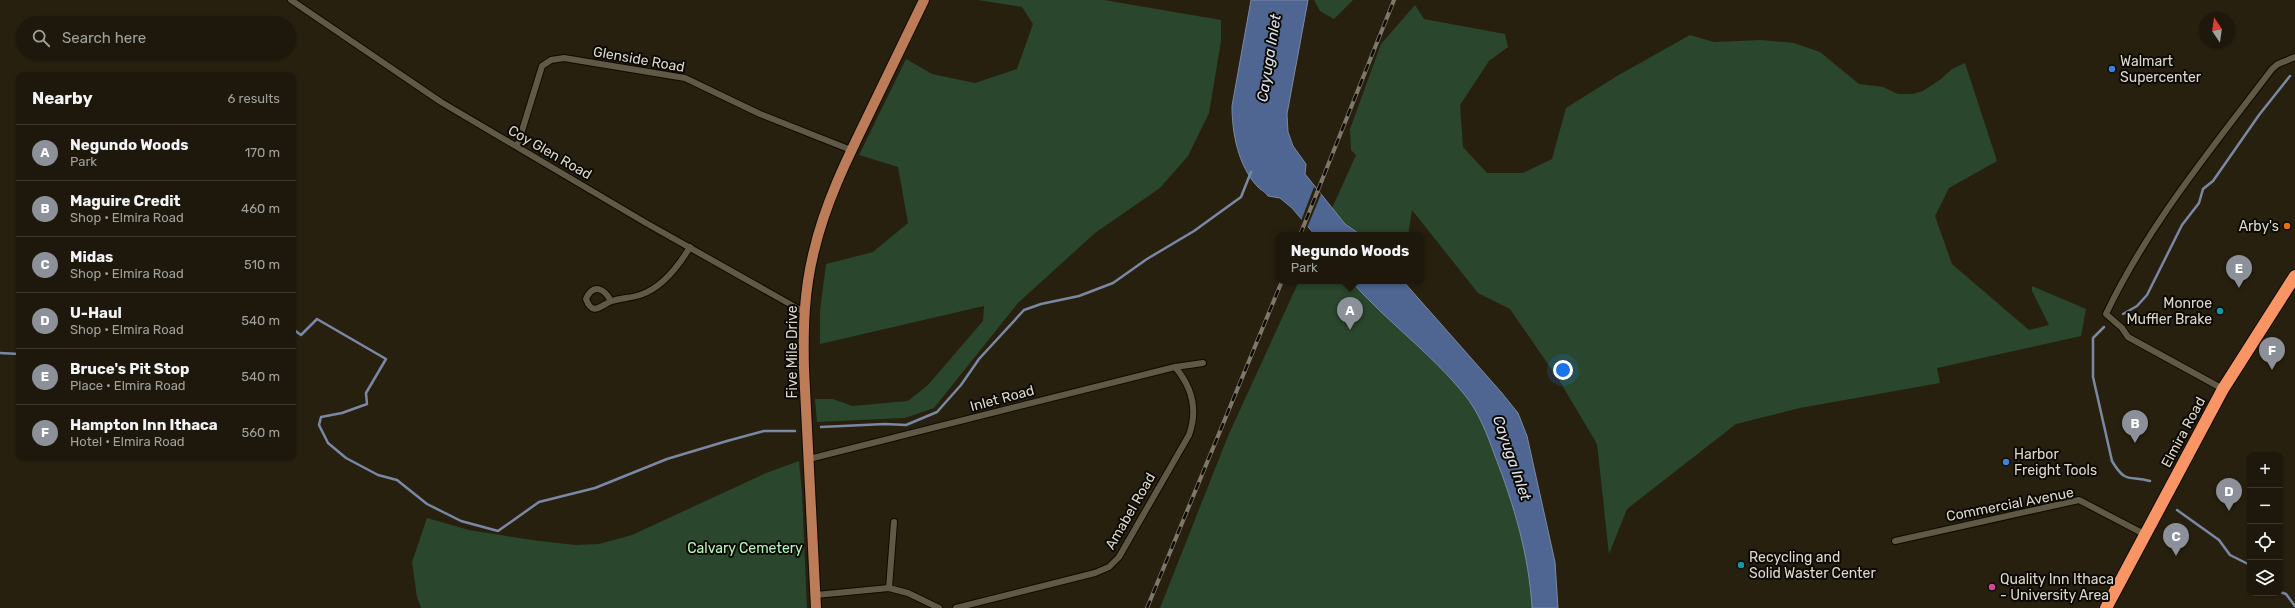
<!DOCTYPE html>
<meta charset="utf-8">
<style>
:root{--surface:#1d180b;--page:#2a2519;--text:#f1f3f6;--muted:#a0a09d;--line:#3b372c;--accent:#8c9099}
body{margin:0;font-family:Rubik,sans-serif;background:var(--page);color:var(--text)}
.controls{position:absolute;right:12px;bottom:12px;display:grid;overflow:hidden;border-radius:8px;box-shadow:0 1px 3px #0004}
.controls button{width:36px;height:36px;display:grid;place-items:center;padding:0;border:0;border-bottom:1px solid var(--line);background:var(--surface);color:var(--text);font:20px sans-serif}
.compass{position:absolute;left:2199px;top:12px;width:36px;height:36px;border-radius:50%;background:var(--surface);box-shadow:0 1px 3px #0004;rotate:347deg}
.you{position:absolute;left:1563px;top:370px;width:14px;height:14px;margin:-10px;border:3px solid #fff;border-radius:50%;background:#1a73e8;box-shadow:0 0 0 6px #1a73e833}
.badge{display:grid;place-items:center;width:26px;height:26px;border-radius:50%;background:var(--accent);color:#fff;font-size:13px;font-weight:700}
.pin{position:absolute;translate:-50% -33px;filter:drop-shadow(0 1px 2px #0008)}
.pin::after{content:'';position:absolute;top:21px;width:14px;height:12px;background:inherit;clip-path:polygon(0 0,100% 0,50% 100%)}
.popup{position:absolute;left:1276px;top:232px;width:148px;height:52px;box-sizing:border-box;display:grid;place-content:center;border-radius:8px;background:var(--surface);filter:drop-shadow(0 1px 3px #0005);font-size:13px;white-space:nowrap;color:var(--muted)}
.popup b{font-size:15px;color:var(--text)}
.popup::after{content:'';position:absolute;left:50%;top:100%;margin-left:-8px;border:8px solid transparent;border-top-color:var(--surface)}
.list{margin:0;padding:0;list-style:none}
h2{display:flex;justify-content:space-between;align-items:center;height:52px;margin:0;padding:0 16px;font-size:17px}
h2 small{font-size:13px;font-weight:400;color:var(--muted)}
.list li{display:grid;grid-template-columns:26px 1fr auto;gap:12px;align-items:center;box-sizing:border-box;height:56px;padding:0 16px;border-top:1px solid var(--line)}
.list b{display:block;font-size:15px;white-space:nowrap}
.list p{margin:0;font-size:13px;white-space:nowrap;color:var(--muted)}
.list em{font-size:13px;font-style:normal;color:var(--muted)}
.icon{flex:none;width:22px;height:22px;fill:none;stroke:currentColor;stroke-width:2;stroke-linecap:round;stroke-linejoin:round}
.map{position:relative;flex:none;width:2295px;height:608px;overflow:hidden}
.search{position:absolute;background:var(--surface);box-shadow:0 1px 3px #0004;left:16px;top:16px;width:280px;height:44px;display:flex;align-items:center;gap:10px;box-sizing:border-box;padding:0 14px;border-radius:22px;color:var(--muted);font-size:15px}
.panel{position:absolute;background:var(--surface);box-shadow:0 1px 3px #0004;left:16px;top:72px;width:280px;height:388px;border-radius:8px}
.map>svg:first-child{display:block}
.green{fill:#2a462c}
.water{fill:#4f6692;stroke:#7a88a4}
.pier{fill:#27200f}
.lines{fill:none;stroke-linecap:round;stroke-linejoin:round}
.stream{stroke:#7a88a4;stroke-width:2.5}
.street-casing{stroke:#0f0900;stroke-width:8}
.primary-casing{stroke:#0f0900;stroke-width:12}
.highway-casing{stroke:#0f0900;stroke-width:14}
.street{stroke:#605946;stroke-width:6}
.primary{stroke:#bc7c58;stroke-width:10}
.highway{stroke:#f99464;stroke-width:12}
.rail-casing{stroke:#7e786a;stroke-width:4}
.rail{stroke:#0d0a04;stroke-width:2.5;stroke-dasharray:8;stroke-linecap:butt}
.shop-dot{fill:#3f7fe0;stroke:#0d0a04;stroke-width:1.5}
.food-dot{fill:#e8710a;stroke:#0d0a04;stroke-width:1.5}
.culture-dot{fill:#0f9aa8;stroke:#0d0a04;stroke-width:1.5}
.hotel-dot{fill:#d1479c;stroke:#0d0a04;stroke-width:1.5}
.labels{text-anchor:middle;stroke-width:4;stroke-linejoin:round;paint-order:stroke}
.street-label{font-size:14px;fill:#ddd9ce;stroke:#0d0a04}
.poi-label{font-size:14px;fill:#ddd9ce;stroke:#0d0a04;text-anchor:start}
.park-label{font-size:14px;fill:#b6f8bb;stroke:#0d0a04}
.water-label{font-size:15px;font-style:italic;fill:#dbe3f1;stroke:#0d0a04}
</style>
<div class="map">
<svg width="2295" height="608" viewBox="0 0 2295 608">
<rect width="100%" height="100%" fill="#27200f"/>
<!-- green -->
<path class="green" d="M 978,0 L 1104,0 L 1221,20 L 1221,41 L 1209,113 L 1188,156 L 1160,188 L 1095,233 L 1018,303 L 934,408 L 905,418 L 817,422 L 815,399 L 833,399 L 852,406 L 908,401 L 928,385 L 983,321 L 984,306 L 820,344 L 820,311 L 826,264 L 873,252 L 908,223 L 898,167 L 859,155 L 906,59 L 932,74 L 975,83 L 1017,69 L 1033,24 L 1022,7 Z
M 1314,0 L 1353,0 L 1334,19 L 1320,11 Z
M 1415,5 L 1424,19 L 1505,34 L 1508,47 L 1489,61 L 1460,105 L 1463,147 L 1487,173 L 1523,173 L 1552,159 L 1566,108 L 1617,76 L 1690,35 L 1714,42 L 1761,40 L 1794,43 L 1820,52 L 1859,84 L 1883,87 L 1898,94 L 1913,94 L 1923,91 L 1941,79 L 1952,69 L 1965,63 L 1997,161 L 1949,188 L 1935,216 L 1952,264 L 2029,330 L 2049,325 L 2032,291 L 2032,286 L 2086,309 L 2081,336 L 1937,368 L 1940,383 L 1800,408 L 1736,424 L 1627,509 L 1609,554 L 1597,444 L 1559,380 L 1510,309 L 1478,293 L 1412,210 L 1408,235 L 1320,235 L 1356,155 L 1351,150 L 1350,129 L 1381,44 Z
M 1299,281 L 1402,281 L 1500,415 L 1545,608 L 1160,608 L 1228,436 Z
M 799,461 L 802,493 L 807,608 L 421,608 L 417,597 L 412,562 L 427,518 L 469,530 L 532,540 L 575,545 L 599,544 L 632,535 L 766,473 Z"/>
<!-- water -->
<path class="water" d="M 1251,0 L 1308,0 L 1287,114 L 1288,132 L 1293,146 L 1306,164 L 1305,174 L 1345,224 L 1361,235 L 1315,235 L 1292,208 L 1280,198 L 1268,196 C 1265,191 1260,190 1257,186 C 1238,165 1232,133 1232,106 Z
M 1351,281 L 1403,281 L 1501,392 L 1518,413 L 1527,436 L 1555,562 L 1558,608 L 1532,608 C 1529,555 1514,505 1495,456 C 1487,434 1479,412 1464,394 C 1431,353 1386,321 1351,281 Z"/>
<!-- pier -->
<path class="pier" d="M 1314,187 L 1321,194 L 1307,228 L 1301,221 Z"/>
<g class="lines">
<!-- stream -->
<path class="stream" d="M 2123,314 L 2137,306 L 2147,295 L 2182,225 L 2199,203 L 2203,189 L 2213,181 L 2259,115 L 2290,76
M 2104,327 L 2093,338 L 2093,377 L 2112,461 C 2126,485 2130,475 2150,481
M 293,329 L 301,335 L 317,319 L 386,359 L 366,393 L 367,404 L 342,413 L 321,417 L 319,425 L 328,443 L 346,458 L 378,475 L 397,480 L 427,504 L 461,521 L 498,531 L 539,502 L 595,488 L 667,459 L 727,441 L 764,431 L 795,431
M 0,353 L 19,354
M 821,427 L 885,424 L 906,425 L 937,412 L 961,385 L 979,359 L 1024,310 L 1041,304 L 1079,296 L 1113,283 L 1147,259 L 1194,231 L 1241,197 L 1251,172
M 2177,510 L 2219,540 L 2230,555 L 2250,565
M 2280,592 L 2286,594 L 2295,606"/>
<defs>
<path id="street" d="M 291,0 L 441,102 L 646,223 L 804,312
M 517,147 L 542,66 L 551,60 L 564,58 L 685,78 L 760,114 L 851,150
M 611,301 C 604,288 593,283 586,299 C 593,318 602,304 612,301 C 621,298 631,298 640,295 C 662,288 678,267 690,247
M 2223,389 L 2128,337 L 2122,328 L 2106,314 C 2148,225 2213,147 2272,69 L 2278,64 L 2295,57
M 809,459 L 1175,367 L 1203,363
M 1895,541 L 2079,500 L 2146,535
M 889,588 L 894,522
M 816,595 L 889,588 L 908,593 L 939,608
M 956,608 L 1095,573 L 1109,567 L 1119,557 L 1189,435 C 1198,410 1192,387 1175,367"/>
<path id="primary" d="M 816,608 L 804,369 C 803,329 804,290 814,251 C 825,204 846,161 867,118 C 886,79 905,39 924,0"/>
<path id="highway" d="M 2106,608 L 2223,389 L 2295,276"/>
</defs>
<!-- street casing -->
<use href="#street" class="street-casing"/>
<!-- primary casing -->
<use href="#primary" class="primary-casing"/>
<!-- highway casing -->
<use href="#highway" class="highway-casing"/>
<!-- street -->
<use href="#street" class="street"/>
<!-- primary -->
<use href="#primary" class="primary"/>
<!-- highway -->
<use href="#highway" class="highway"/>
<defs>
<path id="rail" d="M 1300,235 L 1394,0
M 1147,608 L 1282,281"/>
</defs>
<!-- rail casing -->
<use href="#rail" class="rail-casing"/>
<!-- rail -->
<use href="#rail" class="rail"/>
</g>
<!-- markers -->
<g class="shop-dot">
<circle cx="2112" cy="69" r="4"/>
<circle cx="2006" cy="462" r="4"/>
</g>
<circle class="food-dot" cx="2287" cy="226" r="4"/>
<g class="culture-dot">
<circle cx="2220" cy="311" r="4"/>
<circle cx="1741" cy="565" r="4"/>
</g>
<circle class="hotel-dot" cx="1992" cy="587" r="4"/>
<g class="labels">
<!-- street labels -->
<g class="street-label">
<text transform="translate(639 59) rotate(10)" y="5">Glenside Road</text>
<text transform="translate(550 152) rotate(30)" y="5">Coy Glen Road</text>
<text transform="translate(792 352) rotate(-90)" y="5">Five Mile Drive</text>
<text transform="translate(1002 398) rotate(-15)" y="5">Inlet Road</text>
<text transform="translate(2183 432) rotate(-62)" y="5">Elmira Road</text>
<text transform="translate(2010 504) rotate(-11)" y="5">Commercial Avenue</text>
<text transform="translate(1130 511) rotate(-60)" y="5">Amabel Road</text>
</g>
<!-- poi labels -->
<g class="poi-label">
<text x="2120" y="66">Walmart<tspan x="2120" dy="16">Supercenter</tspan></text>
<text x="2279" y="231" text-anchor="end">Arby's</text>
<text x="2212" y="308" text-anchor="end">Monroe<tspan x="2212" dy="16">Muffler Brake</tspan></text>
<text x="2014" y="459">Harbor<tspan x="2014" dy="16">Freight Tools</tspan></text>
<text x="1749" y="562">Recycling and<tspan x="1749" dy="16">Solid Waster Center</tspan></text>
<text x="2000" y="584">Quality Inn Ithaca<tspan x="2000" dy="16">- University Area</tspan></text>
</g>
<!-- park labels -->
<g class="park-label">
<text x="745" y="553">Calvary Cemetery</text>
</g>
<!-- water labels -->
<g class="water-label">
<text transform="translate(1269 58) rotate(-81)" y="5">Cayuga Inlet</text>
<text transform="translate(1512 458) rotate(71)" y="5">Cayuga Inlet</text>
</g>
</g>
</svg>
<div class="controls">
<button>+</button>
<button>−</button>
<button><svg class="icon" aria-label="locate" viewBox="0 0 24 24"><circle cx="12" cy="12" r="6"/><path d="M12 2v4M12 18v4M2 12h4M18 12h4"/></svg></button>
<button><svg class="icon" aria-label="layers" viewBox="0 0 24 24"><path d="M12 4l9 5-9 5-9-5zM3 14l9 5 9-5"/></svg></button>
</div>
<svg class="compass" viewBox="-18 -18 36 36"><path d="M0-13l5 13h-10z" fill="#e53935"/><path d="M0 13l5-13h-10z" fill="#a0a09d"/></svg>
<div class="you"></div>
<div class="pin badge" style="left:1350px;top:330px">A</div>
<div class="popup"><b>Negundo Woods</b>Park</div>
<div class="pin badge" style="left:2135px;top:443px">B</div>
<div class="pin badge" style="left:2176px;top:556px">C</div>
<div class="pin badge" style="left:2229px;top:511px">D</div>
<div class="pin badge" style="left:2239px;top:288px">E</div>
<div class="pin badge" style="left:2272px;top:370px">F</div>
<div class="search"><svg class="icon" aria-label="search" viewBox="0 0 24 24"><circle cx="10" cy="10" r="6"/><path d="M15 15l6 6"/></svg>Search here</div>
<section class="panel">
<h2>Nearby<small>6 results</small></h2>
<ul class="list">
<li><span class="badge">A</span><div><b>Negundo Woods</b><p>Park</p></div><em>170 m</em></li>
<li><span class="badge">B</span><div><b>Maguire Credit</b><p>Shop · Elmira Road</p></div><em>460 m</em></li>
<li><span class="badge">C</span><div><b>Midas</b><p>Shop · Elmira Road</p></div><em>510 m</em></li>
<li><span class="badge">D</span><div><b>U-Haul</b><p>Shop · Elmira Road</p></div><em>540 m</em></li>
<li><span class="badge">E</span><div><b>Bruce's Pit Stop</b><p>Place · Elmira Road</p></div><em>540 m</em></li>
<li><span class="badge">F</span><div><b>Hampton Inn Ithaca</b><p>Hotel · Elmira Road</p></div><em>560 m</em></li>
</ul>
</section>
</div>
